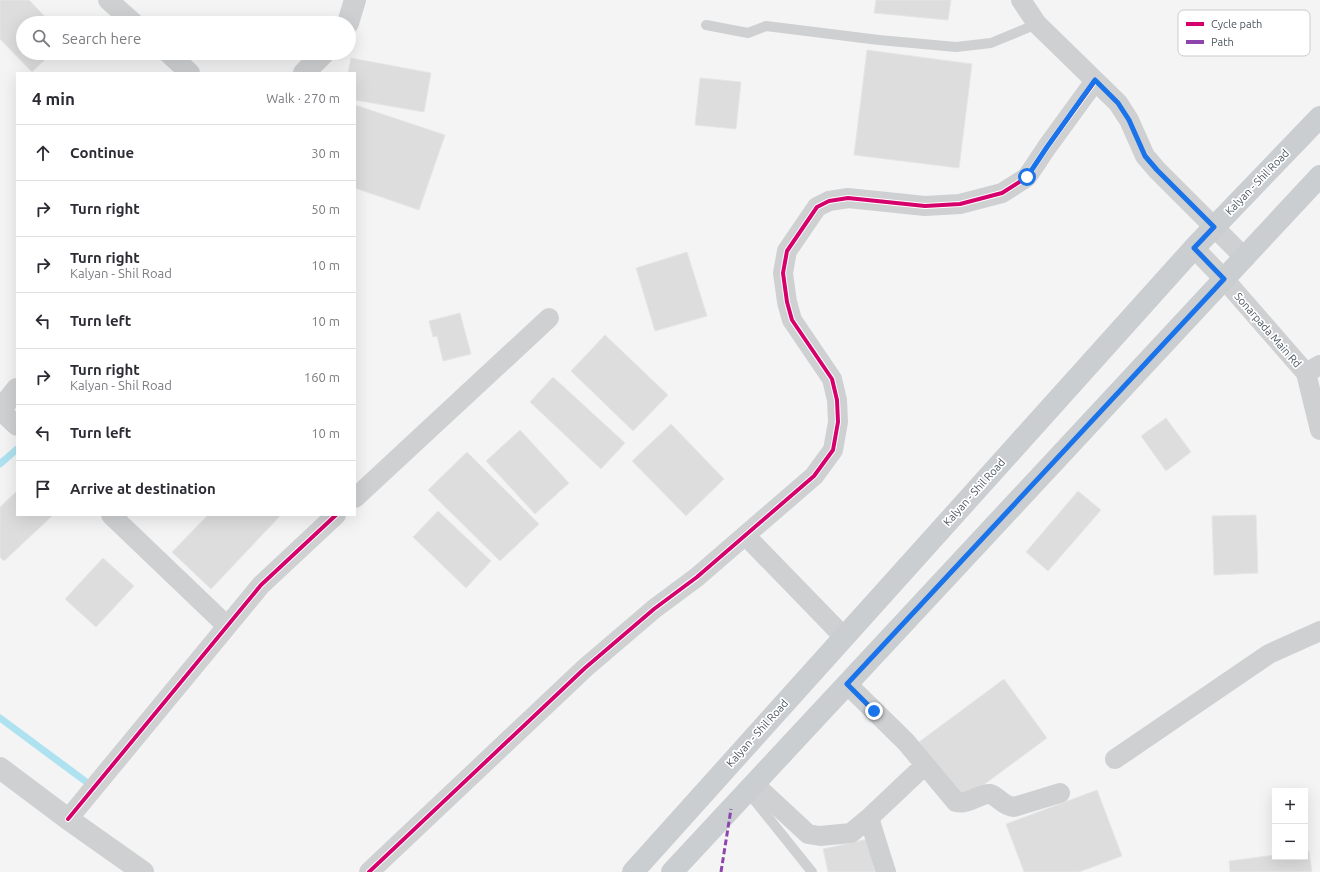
<!DOCTYPE html>
<meta charset="utf-8">
<style>
:root{--surface:#fff;--page:#f7f7f7;--text:#2b2b33;--muted:#7c7c81;--line:#e1e1e2}
body{margin:0;font-family:Ubuntu,sans-serif;background:var(--page);color:var(--text)}
.controls{position:absolute;right:12px;bottom:12px;display:grid;overflow:hidden;border-radius:0px;box-shadow:0 4px 16px #0002}
.controls button{width:36px;height:36px;display:grid;place-items:center;padding:0;border:0;border-bottom:1px solid var(--line);background:var(--surface);color:var(--text);font:20px sans-serif}
.stop{position:absolute;width:12px;height:12px;margin:-9px;border:3px solid #1a73e8;border-radius:50%;background:#fff}
.stop.end{background:#1a73e8;border-color:#fff;box-shadow:0 1px 4px #0008}
.list{margin:0;padding:0;list-style:none}
h2{display:flex;justify-content:space-between;align-items:center;height:52px;margin:0;padding:0 16px;font-size:17px}
h2 small{font-size:13px;font-weight:400;color:var(--muted)}
.list li{display:grid;grid-template-columns:26px 1fr auto;gap:12px;align-items:center;box-sizing:border-box;height:56px;padding:0 16px;border-top:1px solid var(--line)}
.list b{display:block;font-size:15px;white-space:nowrap}
.list p{margin:0;font-size:13px;white-space:nowrap;color:var(--muted)}
.list em{font-size:13px;font-style:normal;color:var(--muted)}
.icon{flex:none;width:22px;height:22px;fill:none;stroke:currentColor;stroke-width:2;stroke-linecap:round;stroke-linejoin:round}
.map{position:relative;flex:none;width:1320px;height:872px;overflow:hidden}
.search{position:absolute;background:var(--surface);box-shadow:0 4px 16px #0002;left:16px;top:16px;width:340px;height:44px;display:flex;align-items:center;gap:10px;box-sizing:border-box;padding:0 14px;border-radius:22px;color:var(--muted);font-size:15px}
.panel{position:absolute;background:var(--surface);box-shadow:0 4px 16px #0002;left:16px;top:72px;width:340px;height:444px;border-radius:0px}
.map>svg:first-child{display:block}
.lines{fill:none;stroke-linecap:round;stroke-linejoin:round}
.stream{stroke:#aee2f0;stroke-width:7}
.building{fill:#ddddde;stroke:#e5e6e7}
.service{stroke:#ced0d2;stroke-width:10}
.minor{stroke:#ced0d2;stroke-width:20}
.tertiary{stroke:#ced0d2;stroke-width:22}
.primary{stroke:#caced1;stroke-width:22}
.quiet{stroke:#8e44ad;stroke-width:3;stroke-dasharray:6 3;stroke-linecap:butt}
.cycleway-casing{stroke:#fff;stroke-width:6}
.cycleway{stroke:#d6006c;stroke-width:4}
.route{stroke:#1a73e8;stroke-width:5}
.labels{text-anchor:middle;stroke-width:3.5;stroke-linejoin:round;paint-order:stroke}
.street-label{font-size:11px;fill:#4a5661;stroke:#fff}
.key{fill:#fff;stroke:#c9ccd0;stroke-width:1}
.key-label{font-size:11px;fill:#4a5661}
</style>
<div class="map">
<svg width="1320" height="872" viewBox="0 0 1320 872">
<rect width="100%" height="100%" fill="#f4f4f4"/>
<g class="lines">
<!-- stream -->
<path class="stream" d="M 0,464 L 17,449
M 0,718 L 85,781"/>
</g>
<!-- building -->
<path class="building" d="M 0,0 L 29,0 L 51,23 L 23,23 L 23,53 L 52,53 L 32,72 L 0,39 Z
M 876,0 L 951,0 L 948,20 L 874,13 Z
M 867,50 L 972,64 L 959,168 L 854,155 Z
M 351,58 L 431,73 L 424,112 L 355,100 L 355,73 L 348,73 Z
M 700,78 L 741,82 L 736,129 L 695,125 Z
M 355,105 L 445,135 L 419,210 L 355,188 Z
M 687,252 L 707,316 L 655,331 L 636,268 Z
M 460,313 L 471,354 L 443,361 L 437,336 L 433,337 L 429,321 Z
M 605,335 L 668,395 L 633,431 L 571,371 Z
M 553,377 L 625,443 L 601,469 L 530,402 Z
M 1166,418 L 1191,452 L 1166,471 L 1141,436 Z
M 671,424 L 724,479 L 686,516 L 632,461 Z
M 520,430 L 569,483 L 535,514 L 486,461 Z
M 467,452 L 539,524 L 500,561 L 428,490 Z
M 17,491 L 17,515 L 53,515 L 4,561 L 0,557 L 0,507 Z
M 1078,491 L 1101,510 L 1048,571 L 1026,552 Z
M 438,511 L 491,561 L 466,588 L 413,537 Z
M 208,515 L 281,515 L 211,589 L 172,552 Z
M 1256,515 L 1258,573 L 1214,575 L 1212,516 Z
M 103,558 L 134,586 L 96,627 L 65,599 Z
M 1004,679 L 1047,738 L 963,800 L 919,742 Z
M 1097,790 L 1122,856 L 1079,872 L 1024,872 L 1006,824 Z
M 868,839 L 875,872 L 828,872 L 823,849 Z
M 1305,851 L 1309,851 L 1312,872 L 1230,872 L 1229,861 L 1275,855 L 1275,857 L 1305,857 Z"/>
<g class="lines">
<!-- service -->
<path class="service" d="M 706,25 L 748,33 L 766,26 L 879,40 L 956,47 L 991,43 L 1037,24
M 747,791 L 812,872"/>
<!-- minor -->
<path class="minor" d="M 108,0 L 134,23
M 1021,0 L 1037,24 L 1118,103 L 1129,120 L 1145,156 L 1157,170 L 1245,258
M 168,53 L 190,73
M 1194,248 L 1224,279 L 1306,373 L 1320,430
M 1306,373 L 1320,365
M 0,410 L 17,426
M 355,498 L 549,318
M 111,515 L 227,626
M 746,536 L 844,637
M 847,684 L 906,742 L 956,802 C 969,805 980,793 990,794 C 998,796 1002,806 1014,807 L 1060,793
M 1115,759 L 1269,654 L 1320,631
M 754,784 L 808,834 L 820,836 L 851,833 L 869,818 L 925,765
M 869,818 L 886,872
M 68,819 L 261,585 L 336,515
M 369,872 L 585,668 L 654,609 L 697,577 L 814,476 L 833,450 L 838,422 L 837,400 L 832,379 L 792,320 L 787,302 L 783,273 L 787,251 L 817,207 L 829,201 L 848,198 L 925,206 L 960,204 L 1002,193 L 1027,177 L 1047,147 L 1095,81"/>
<!-- tertiary -->
<path class="tertiary" d="M 348,23 L 355,0
M 304,73 L 324,53
M 0,410 L 17,389
M 0,768 L 68,819 L 143,872"/>
<!-- primary -->
<path class="primary" d="M 633,872 L 1194,248 L 1320,117
M 672,872 L 1320,176"/>
<!-- quiet -->
<path class="quiet" d="M 721,872 L 731,809"/>
<defs>
<path id="cycleway" d="M 68,819 L 261,585 L 336,515
M 369,872 L 585,668 L 654,609 L 697,577 L 814,476 L 833,450 L 838,422 L 837,400 L 832,379 L 792,320 L 787,302 L 783,273 L 787,251 L 817,207 L 829,201 L 848,198 L 925,206 L 960,204 L 1002,193 L 1027,177 L 1047,147 L 1095,81"/>
</defs>
<!-- cycleway casing -->
<use href="#cycleway" class="cycleway-casing"/>
<!-- cycleway -->
<use href="#cycleway" class="cycleway"/>
</g>
<g class="lines">
<!-- route -->
<path class="route" d="M 874,711 L 847,684 L 1224,279 L 1194,248 L 1214,227 L 1157,170 L 1145,156 L 1129,120 L 1118,103 L 1095,80 L 1047,147 L 1027,177"/>
</g>
<g class="labels">
<!-- street labels -->
<g class="street-label">
<text transform="translate(1257 182) rotate(-46)" y="4">Kalyan - Shil Road</text>
<text transform="translate(1268 330) rotate(49)" y="4">Sonarpada Main Rd</text>
<text transform="translate(974 492) rotate(-48)" y="4">Kalyan - Shil Road</text>
<text transform="translate(757 733) rotate(-48)" y="4">Kalyan - Shil Road</text>
</g>
</g>
<!-- legend -->
<rect x="1178" y="10" width="132" height="46" rx="6" class="key"/>
<rect x="1186" y="22" width="18" height="4" fill="#d6006c"/>
<rect x="1186" y="40" width="18" height="4" fill="#8e44ad"/>
<g class="key-label">
<text x="1211" y="28">Cycle path</text>
<text x="1211" y="46">Path</text>
</g>
</svg>
<div class="controls">
<button>+</button>
<button>−</button>
</div>
<div class="stop" style="left:1027px;top:177px"></div>
<div class="stop end" style="left:874px;top:711px"></div>
<div class="search"><svg class="icon" aria-label="search" viewBox="0 0 24 24"><circle cx="10" cy="10" r="6"/><path d="M15 15l6 6"/></svg>Search here</div>
<section class="panel">
<h2>4 min<small>Walk · 270 m</small></h2>
<ul class="list">
<li><svg class="icon" aria-label="ahead" viewBox="0 0 24 24"><path d="M12 20V5M6 11l6-6 6 6"/></svg><div><b>Continue</b></div><em>30 m</em></li>
<li><svg class="icon" aria-label="right" viewBox="0 0 24 24"><path d="M7 20v-9h11M14 6l5 5-5 5"/></svg><div><b>Turn right</b></div><em>50 m</em></li>
<li><svg class="icon" aria-label="right" viewBox="0 0 24 24"><path d="M7 20v-9h11M14 6l5 5-5 5"/></svg><div><b>Turn right</b><p>Kalyan - Shil Road</p></div><em>10 m</em></li>
<li><svg class="icon" aria-label="left" viewBox="0 0 24 24"><path d="M17 20v-9H6M10 6l-5 5 5 5"/></svg><div><b>Turn left</b></div><em>10 m</em></li>
<li><svg class="icon" aria-label="right" viewBox="0 0 24 24"><path d="M7 20v-9h11M14 6l5 5-5 5"/></svg><div><b>Turn right</b><p>Kalyan - Shil Road</p></div><em>160 m</em></li>
<li><svg class="icon" aria-label="left" viewBox="0 0 24 24"><path d="M17 20v-9H6M10 6l-5 5 5 5"/></svg><div><b>Turn left</b></div><em>10 m</em></li>
<li><svg class="icon" aria-label="arrive" viewBox="0 0 24 24"><path d="M6 21V4h12l-3 4 3 4H6"/></svg><div><b>Arrive at destination</b></div></li>
</ul>
</section>
</div>
